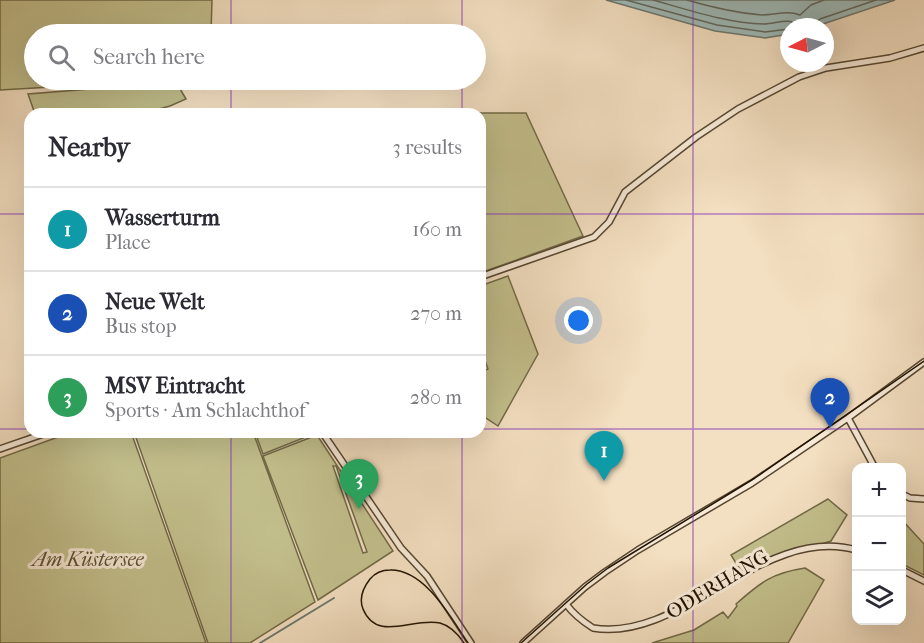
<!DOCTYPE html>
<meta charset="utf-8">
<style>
:root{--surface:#fff;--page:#f7f7f7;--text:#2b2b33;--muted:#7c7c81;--line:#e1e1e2;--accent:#ea580c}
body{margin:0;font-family:"IM FELL French Canon",serif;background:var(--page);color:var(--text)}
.controls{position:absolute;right:18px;bottom:18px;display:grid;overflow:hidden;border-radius:12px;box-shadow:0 6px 24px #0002}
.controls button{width:54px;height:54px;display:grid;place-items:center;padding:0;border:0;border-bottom:2px solid var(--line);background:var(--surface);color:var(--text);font:30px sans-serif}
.compass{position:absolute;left:780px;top:18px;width:54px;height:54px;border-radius:50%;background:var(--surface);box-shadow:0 6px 24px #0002;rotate:264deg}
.you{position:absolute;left:579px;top:321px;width:21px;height:21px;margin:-15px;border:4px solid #fff;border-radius:50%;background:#1a73e8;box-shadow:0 0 0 9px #1a73e833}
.badge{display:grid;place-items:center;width:39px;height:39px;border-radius:50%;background:var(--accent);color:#fff;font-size:20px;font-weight:700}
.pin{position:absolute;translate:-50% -50px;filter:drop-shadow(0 2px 3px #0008)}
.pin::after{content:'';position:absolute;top:32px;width:21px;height:18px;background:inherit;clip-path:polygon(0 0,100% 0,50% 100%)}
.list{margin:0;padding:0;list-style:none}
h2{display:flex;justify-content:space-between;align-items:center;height:78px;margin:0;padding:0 24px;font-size:26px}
h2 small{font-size:20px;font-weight:400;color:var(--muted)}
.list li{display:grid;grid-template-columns:39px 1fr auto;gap:18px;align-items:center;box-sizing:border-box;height:84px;padding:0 24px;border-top:2px solid var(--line)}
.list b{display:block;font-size:22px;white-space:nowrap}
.list p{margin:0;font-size:20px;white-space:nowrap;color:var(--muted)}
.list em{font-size:20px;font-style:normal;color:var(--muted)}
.icon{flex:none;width:33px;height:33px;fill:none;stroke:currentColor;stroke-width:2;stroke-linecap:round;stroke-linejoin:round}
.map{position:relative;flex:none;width:924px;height:643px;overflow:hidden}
.search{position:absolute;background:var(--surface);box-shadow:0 6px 24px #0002;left:24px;top:24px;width:462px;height:66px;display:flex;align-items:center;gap:15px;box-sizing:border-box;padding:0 21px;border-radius:33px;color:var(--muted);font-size:22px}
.panel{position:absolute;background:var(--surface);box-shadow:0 6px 24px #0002;left:24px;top:108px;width:462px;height:330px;border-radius:18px}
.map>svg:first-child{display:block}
.green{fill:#c3c08d;stroke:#726a47;stroke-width:1.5;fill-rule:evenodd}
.water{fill:#9ebbba;stroke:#6c7870;stroke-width:1.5}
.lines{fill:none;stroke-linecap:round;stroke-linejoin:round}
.shore{stroke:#60675e;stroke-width:1.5}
.stream{stroke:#6c7870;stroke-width:2}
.street-casing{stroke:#564631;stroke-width:8}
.street{stroke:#f7ead7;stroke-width:5}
.tram{stroke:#221301;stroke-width:1.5}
.grid{fill:none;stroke:#7b2cbf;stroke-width:1.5;stroke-opacity:0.55}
.labels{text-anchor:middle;stroke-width:6;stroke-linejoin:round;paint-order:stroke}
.park-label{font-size:20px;font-style:italic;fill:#5a5032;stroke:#f7ead7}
.street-label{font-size:20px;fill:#221301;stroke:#f7ead7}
</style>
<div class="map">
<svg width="924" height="643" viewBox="0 0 924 643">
<rect width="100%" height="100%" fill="#f3dfc1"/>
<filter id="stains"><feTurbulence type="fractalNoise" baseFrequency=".00333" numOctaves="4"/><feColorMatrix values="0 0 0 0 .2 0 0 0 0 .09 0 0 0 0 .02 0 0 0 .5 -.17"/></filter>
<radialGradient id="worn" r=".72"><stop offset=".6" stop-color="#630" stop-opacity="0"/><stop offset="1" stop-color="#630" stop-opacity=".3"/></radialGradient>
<!-- green -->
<path class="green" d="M 0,0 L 212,0 L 211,34 L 34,34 L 34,80 L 173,80 L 0,90 Z
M 116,87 L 179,87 L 186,99 L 170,106 L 140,114 L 35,114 L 28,94 Z
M 415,113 L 526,113 L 583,236 L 480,273 L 480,114 Z
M 508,276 L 538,354 L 498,426 L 480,414 L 480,372 L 488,369 L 480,347 L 480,286 Z
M 72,432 L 131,432 L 206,643 L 0,643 L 0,458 Z
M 134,432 L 253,432 L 315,602 L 250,643 L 208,643 Z
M 255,432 L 316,432 L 316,433 L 263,454 Z
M 317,435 L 393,551 L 318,600 L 263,456 ZM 333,466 L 336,466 L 367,552 L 363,553 Z
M 828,499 L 847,515 L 831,541 L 782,557 L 766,564 L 745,578 L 731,555 Z
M 902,520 L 924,544 L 924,575 L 902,564 Z
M 805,568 L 824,580 L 788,643 L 652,643 L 694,630 L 723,612 L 728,618 L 737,606 L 736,604 C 761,582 772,573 805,568 Z"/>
<!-- water -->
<path class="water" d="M 606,0 L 895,0 L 814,27 L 789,27 L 789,34 L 765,38 L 715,31 Z"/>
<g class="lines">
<!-- shore -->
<path class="shore" d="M 626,0 L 717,25 L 765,32 L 789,29
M 653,0 C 689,10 726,23 764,24 C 777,24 789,16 800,27
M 687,0 C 711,7 736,13 762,15 C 776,15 787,10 800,15 L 811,5 L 824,0
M 816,27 L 817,22 L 820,19 L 876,0"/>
<!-- stream -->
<path class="stream" d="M 260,643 L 334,598"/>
<defs>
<path id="street" d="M 480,277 L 594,237 L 609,222 L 625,192 L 696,137 L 738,109 L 799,77 L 826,68 L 890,58 L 924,48
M 848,418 L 875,468
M 322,432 L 401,548 L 427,576 L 471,643
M 0,449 L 49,432
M 902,494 L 910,498 L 924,499
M 902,570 L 924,581
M 566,604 C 574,615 582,621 593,628 C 681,643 764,524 856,550
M 523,643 L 585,587 L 605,572 L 638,550 L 752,483 L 848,418 L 924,362"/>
</defs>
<!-- street casing -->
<use href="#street" class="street-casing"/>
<!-- street -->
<use href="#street" class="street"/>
<!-- tram -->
<path class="tram" d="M 464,643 C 458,634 451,626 440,623 C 413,617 377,643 363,609 C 359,599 363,588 370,579 C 375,573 382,570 390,570 C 425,569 451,618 468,643
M 521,643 L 587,584 L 608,568 L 755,478 L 924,361"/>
</g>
<!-- grid -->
<path class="grid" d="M 231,0 L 231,34M 462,0 L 462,34M 693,0 L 693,643M 231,80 L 231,114M 462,80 L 462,114M 0,214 L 30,214M 480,214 L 924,214M 0,429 L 30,429M 480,429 L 924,429M 231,432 L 231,643M 462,432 L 462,643"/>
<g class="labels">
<!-- park labels -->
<g class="park-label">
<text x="88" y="566">Am Küstersee</text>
</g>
<!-- street labels -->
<g class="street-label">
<text transform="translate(717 584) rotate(-31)" y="7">ODERHANG</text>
</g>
</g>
<rect width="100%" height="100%" filter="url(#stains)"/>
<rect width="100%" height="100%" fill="url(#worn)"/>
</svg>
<div class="controls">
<button>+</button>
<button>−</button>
<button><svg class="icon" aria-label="layers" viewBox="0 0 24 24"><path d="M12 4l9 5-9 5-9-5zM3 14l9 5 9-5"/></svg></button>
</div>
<svg class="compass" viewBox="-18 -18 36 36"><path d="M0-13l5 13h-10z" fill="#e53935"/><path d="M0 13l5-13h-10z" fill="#7c7c81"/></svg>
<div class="you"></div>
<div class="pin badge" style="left:604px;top:481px;background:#0f9aa8">1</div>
<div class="pin badge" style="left:830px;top:428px;background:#1a4fb4">2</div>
<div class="pin badge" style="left:359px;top:509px;background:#2e9e5b">3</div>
<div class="search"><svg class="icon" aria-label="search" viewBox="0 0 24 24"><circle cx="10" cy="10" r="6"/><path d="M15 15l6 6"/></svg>Search here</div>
<section class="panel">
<h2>Nearby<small>3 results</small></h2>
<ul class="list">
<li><span class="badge" style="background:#0f9aa8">1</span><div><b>Wasserturm</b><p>Place</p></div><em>160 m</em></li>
<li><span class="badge" style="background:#1a4fb4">2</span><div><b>Neue Welt</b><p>Bus stop</p></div><em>270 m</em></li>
<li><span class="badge" style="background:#2e9e5b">3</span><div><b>MSV Eintracht</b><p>Sports · Am Schlachthof</p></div><em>280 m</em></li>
</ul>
</section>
</div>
